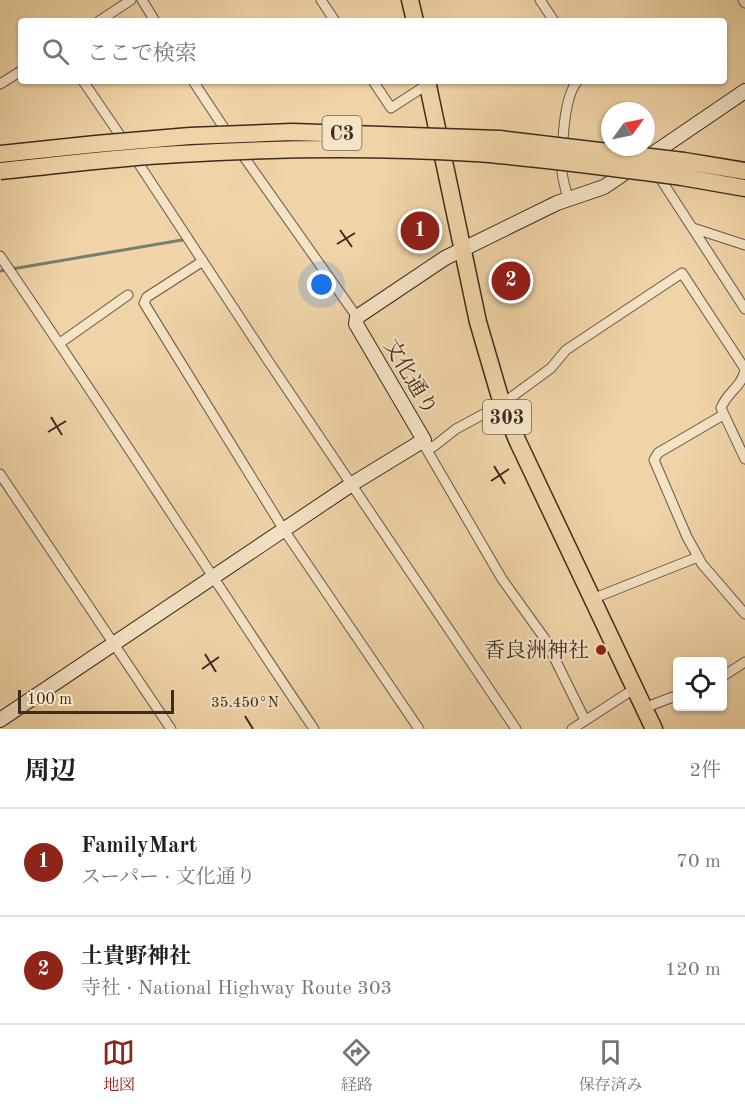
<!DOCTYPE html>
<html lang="ja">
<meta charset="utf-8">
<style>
:root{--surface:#fff;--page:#f2f2f2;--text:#202124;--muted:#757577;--line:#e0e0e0;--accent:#8f2418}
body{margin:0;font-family:"Old Standard TT","Noto Serif JP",serif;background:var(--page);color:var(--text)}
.controls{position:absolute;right:18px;bottom:18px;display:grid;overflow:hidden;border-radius:6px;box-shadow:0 2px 4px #0004}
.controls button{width:54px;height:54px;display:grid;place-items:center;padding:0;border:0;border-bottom:2px solid var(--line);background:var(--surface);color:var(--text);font:30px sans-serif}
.compass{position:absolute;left:601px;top:102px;width:54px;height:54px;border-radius:50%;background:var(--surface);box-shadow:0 2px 4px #0004;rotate:57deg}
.scale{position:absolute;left:18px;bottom:15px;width:156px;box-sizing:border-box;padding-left:6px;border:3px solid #3b2d20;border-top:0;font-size:16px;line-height:21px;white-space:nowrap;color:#3b2d20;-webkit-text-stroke:4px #f5e3c6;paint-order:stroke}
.you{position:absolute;left:322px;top:285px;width:21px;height:21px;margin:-15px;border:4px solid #fff;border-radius:50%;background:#1a73e8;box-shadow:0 0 0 9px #1a73e833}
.badge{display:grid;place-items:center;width:39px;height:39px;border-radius:50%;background:var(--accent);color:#fff;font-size:20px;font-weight:700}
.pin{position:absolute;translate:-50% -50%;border:3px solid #fff;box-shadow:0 2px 6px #0006}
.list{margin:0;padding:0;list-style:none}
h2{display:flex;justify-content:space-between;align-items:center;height:78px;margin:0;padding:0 24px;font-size:26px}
h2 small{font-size:20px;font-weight:400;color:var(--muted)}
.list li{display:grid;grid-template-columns:39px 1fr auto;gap:18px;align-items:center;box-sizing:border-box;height:108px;padding:0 24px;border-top:2px solid var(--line)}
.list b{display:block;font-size:22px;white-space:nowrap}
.list p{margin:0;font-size:20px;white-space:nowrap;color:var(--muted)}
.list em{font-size:20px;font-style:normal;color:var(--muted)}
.icon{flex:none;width:33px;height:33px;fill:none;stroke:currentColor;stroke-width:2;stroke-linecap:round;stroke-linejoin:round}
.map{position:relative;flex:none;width:745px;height:729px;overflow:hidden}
.search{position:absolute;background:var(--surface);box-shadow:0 2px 4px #0004;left:18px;right:18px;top:18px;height:66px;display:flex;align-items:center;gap:15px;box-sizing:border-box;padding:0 21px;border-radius:6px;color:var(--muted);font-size:22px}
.sheet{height:294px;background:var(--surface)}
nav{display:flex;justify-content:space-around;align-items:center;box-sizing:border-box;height:84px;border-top:2px solid var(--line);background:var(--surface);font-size:16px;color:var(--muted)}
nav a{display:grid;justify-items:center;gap:3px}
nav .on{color:var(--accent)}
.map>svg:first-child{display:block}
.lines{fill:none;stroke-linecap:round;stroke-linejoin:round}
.stream{stroke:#748070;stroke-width:3}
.street-casing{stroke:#685742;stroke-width:11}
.secondary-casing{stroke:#3b2d20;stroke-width:16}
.highway-casing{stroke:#3b2d20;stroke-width:19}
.street{stroke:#f5e3c6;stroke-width:9}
.secondary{stroke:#f5e3c6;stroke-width:14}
.highway{stroke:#f0d4a7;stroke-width:16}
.highway-bridge-casing{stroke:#3b2d20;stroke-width:19;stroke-linecap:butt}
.highway-bridge{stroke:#f0d4a7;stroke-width:16}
.ticks{fill:none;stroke:#3b2d20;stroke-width:2}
.poi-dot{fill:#8f2418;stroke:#f5e3c6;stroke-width:2}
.labels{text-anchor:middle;stroke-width:4.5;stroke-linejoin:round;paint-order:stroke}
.shield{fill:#f5e3c6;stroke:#736452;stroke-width:1.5}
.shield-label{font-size:20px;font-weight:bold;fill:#3b2d20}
.street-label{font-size:21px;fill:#3b2d20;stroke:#f5e3c6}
.poi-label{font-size:21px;fill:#3b2d20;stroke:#f5e3c6;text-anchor:end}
.ticks-label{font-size:15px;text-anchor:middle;fill:#3b2d20;stroke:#f5e3c6;stroke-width:4.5;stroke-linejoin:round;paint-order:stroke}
</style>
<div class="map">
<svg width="745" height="729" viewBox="0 0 745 729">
<rect width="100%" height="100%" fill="#f0d4a7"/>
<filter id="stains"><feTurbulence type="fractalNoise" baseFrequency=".00333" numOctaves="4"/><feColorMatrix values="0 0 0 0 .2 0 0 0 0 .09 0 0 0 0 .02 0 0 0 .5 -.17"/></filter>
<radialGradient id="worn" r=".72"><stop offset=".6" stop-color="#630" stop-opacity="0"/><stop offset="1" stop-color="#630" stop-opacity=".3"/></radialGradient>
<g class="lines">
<!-- stream -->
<path class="stream" d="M 0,271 L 182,240"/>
<defs>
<path id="street" d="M 142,0 L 155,21
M 321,0 L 335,21
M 540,0 L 554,21
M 743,0 L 745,3
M 99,21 L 131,0
M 83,81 L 126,144
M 193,81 L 230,137
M 373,81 L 391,108 L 428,84
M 0,84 L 21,71
M 239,150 L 357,317
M 133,155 L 267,359 L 516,729
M 656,172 L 745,309
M 568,199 C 566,190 563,181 562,172 C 562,151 563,95 578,81
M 693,228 L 745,245
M 0,256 C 107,412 208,572 314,729
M 203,261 L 147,297 L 144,303 L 284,530 L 419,729
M 60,343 L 128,295
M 745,370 C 741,388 728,391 721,408 L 745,459
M 723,415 L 658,453 L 654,460 L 687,537 L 702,564 L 745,614
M 0,474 L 171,729
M 592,599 L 698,557
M 722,677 L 745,662
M 644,708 L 678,695
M 585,720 L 545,639 L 502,579 L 424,445 L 433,447 L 456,429 L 502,404 L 551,368 L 566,350 L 682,273 L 745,369
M 572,729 L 634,689"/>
<path id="secondary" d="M 0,720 L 352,484 L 424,440 L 356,324 L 357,317 L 445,258 L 557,203 L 604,187 L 745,91"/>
<path id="highway" d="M 410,0 L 415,21
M 427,81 L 478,322 L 502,404 L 518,442 L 654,729
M 684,161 L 745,171
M 682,177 L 745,188"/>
</defs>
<!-- street casing -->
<use href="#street" class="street-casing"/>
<!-- secondary casing -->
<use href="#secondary" class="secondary-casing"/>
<!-- highway casing -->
<use href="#highway" class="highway-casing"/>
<!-- street -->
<use href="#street" class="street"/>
<!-- secondary -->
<use href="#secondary" class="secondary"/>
<!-- highway -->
<use href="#highway" class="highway"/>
<defs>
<path id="highway-bridge" d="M 0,154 L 96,144 L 190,136 L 292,132 L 500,139 L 684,161
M 0,171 C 60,165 120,157 180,154 C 278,148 377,147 475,153 C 544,158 613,168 682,177"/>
</defs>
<!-- highway-bridge casing -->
<use href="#highway-bridge" class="highway-bridge-casing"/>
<!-- highway-bridge -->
<use href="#highway-bridge" class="highway-bridge"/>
</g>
<!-- ticks -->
<path class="ticks" d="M 340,230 L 352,247M 337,244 L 355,233M 51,417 L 62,435M 48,432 L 66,421M 494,466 L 505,484M 491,481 L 509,469M 205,654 L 216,672M 202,669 L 219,657M 245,716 L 253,729"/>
<!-- markers -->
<circle class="poi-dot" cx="601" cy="650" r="6"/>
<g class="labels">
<!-- shield labels -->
<g class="shield">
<rect x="322.5" y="116" width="39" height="34" rx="4.5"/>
<rect x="483" y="400" width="48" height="34" rx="4.5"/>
</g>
<g class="shield-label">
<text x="342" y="140">C3</text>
<text x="507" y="424">303</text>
</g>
<!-- street labels -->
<g class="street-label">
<text transform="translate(411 377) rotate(59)" y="7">文化通り</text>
</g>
<!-- poi labels -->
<g class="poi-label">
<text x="589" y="657">香良洲神社</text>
</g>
</g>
<g class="ticks-label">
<text x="245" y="707">35.450°N</text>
</g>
<rect width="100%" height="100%" filter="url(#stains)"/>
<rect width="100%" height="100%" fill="url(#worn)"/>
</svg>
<div class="controls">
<button><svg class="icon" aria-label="locate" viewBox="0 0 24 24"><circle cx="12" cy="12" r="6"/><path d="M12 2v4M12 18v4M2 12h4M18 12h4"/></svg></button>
</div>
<svg class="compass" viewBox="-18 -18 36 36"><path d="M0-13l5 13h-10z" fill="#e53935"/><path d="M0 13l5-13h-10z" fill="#757577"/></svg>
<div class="scale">100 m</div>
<div class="you"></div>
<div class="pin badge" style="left:420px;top:231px">1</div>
<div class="pin badge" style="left:511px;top:281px">2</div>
<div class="search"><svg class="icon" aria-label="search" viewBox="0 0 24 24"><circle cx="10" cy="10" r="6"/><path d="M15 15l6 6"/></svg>ここで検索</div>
</div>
<section class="sheet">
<h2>周辺<small>2件</small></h2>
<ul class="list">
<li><span class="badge">1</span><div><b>FamilyMart</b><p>スーパー · 文化通り</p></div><em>70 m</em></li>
<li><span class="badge">2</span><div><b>土貴野神社</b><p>寺社 · National Highway Route 303</p></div><em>120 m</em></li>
</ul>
</section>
<nav>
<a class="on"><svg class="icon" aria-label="map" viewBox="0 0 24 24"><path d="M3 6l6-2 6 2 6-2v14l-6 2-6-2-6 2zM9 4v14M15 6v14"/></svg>地図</a>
<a><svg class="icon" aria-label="directions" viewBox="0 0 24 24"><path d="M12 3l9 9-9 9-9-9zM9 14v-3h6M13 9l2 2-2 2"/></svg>経路</a>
<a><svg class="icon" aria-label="saved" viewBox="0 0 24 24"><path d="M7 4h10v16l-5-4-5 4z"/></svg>保存済み</a>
</nav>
